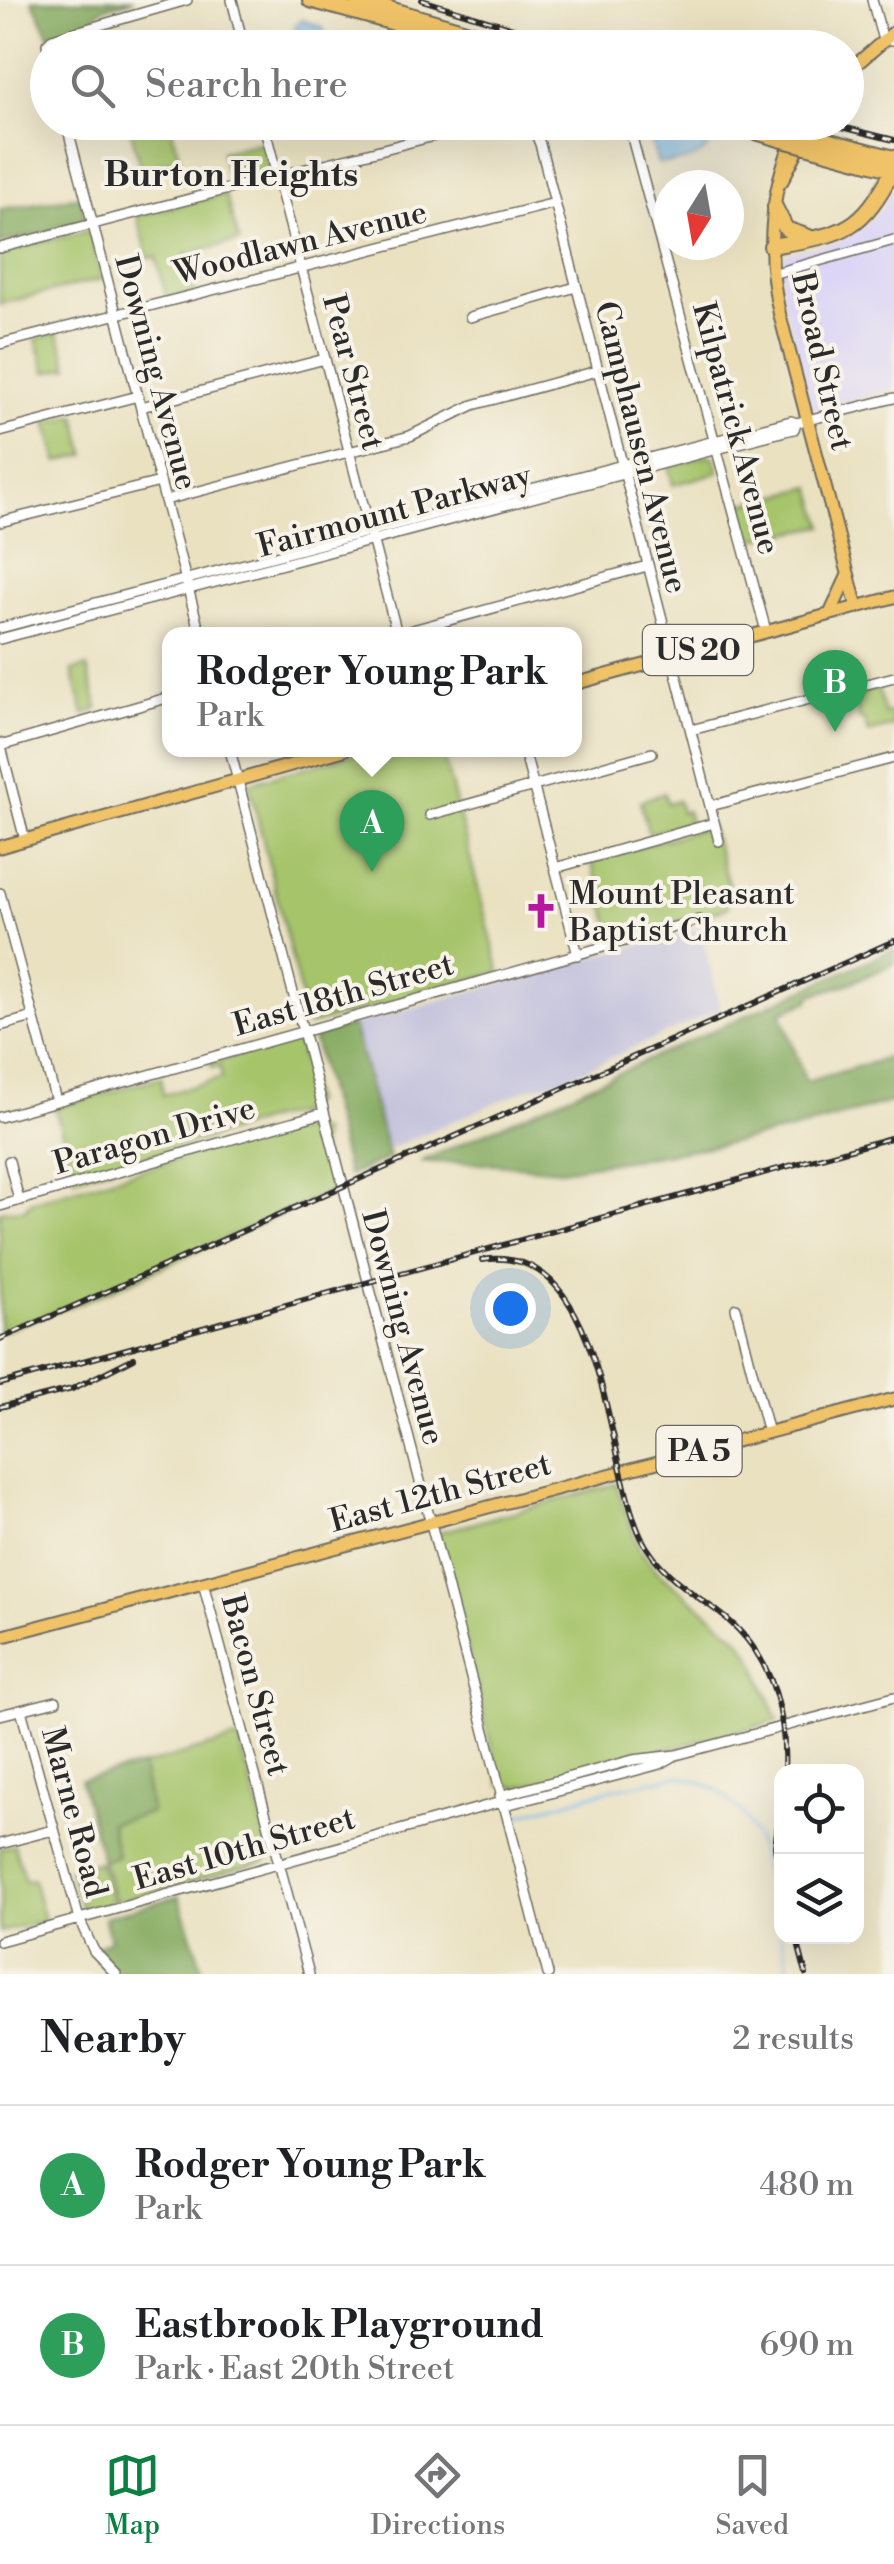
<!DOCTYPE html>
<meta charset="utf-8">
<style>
:root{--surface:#fff;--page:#f6f6f6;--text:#202124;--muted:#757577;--line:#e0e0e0;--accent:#0b8043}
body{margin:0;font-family:"Libre Bodoni",serif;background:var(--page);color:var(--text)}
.controls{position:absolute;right:30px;bottom:30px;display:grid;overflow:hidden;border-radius:20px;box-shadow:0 10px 40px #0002}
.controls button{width:90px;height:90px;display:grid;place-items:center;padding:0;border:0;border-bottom:2px solid var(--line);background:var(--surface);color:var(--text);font:50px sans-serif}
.compass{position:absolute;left:654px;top:170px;width:90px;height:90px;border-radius:50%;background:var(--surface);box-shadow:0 10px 40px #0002;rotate:191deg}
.you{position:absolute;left:510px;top:1308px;width:35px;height:35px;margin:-25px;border:8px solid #fff;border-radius:50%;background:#1a73e8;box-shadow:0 0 0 15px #1a73e833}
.badge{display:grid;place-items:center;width:65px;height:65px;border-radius:50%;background:var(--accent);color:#fff;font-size:32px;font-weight:700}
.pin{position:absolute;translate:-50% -82px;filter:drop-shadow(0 2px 5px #0008)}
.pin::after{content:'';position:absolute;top:52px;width:35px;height:30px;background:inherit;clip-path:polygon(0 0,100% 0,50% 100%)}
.popup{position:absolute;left:162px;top:627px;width:420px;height:130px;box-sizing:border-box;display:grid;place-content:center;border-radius:20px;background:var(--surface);filter:drop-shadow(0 2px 8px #0005);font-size:32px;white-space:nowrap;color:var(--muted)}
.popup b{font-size:38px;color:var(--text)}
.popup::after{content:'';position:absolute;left:50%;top:100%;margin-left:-20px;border:20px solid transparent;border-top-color:var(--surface)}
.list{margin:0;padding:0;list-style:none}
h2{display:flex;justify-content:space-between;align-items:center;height:130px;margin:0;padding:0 40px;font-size:42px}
h2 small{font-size:32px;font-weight:400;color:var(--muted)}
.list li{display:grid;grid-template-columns:65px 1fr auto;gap:30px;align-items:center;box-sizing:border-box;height:160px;padding:0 40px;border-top:2px solid var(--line)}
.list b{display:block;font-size:38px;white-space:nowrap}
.list p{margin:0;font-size:32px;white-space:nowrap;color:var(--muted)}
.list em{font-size:32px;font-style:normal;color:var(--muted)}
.icon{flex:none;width:55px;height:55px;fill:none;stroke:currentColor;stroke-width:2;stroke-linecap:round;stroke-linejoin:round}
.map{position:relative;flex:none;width:894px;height:1974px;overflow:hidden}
.search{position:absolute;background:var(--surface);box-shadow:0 10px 40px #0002;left:30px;right:30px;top:30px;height:110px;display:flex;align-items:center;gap:25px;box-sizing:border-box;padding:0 35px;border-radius:55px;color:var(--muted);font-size:38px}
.sheet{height:450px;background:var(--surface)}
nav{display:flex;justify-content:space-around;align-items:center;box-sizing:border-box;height:140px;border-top:2px solid var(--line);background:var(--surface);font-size:28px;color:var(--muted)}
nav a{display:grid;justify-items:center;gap:5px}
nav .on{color:var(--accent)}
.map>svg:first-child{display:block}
.built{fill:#dcd5f6}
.industrial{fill:#c2c1dc}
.green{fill:#a6c46b;stroke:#68784b;stroke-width:2.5}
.forest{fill:#84aa5f;stroke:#586a45;stroke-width:2.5}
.water{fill:#73b8e9;stroke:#4f728a;stroke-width:2.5}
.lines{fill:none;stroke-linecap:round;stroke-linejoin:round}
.stream{stroke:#73b8e9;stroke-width:2.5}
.minor-casing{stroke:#6e6b60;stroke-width:12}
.major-casing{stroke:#6e6b60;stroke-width:15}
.highway-casing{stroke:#6e6b60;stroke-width:18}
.minor{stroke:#fff;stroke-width:9}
.major{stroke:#f0c369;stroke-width:11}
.highway{stroke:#f0c369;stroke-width:14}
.rail-casing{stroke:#2b2b2b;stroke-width:6}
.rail{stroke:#f7f3e8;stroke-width:2.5;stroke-dasharray:8;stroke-linecap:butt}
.highway-bridge-casing{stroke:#6e6b60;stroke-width:18;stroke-linecap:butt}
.highway-bridge{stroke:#f0c369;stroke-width:14}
.labels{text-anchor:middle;stroke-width:8;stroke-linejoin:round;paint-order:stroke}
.shield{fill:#f7f3e8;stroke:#686764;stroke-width:2.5}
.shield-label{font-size:30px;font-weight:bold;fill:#2b2b2b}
.street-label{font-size:32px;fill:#2b2b2b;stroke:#f7f3e8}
.poi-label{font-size:32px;fill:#2b2b2b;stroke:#f7f3e8;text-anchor:start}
.neighbourhood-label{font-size:35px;font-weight:bold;fill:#2b2b2b;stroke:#f7f3e8}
</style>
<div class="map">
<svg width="894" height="1974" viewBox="0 0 894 1974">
<rect width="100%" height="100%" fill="#f7f3e8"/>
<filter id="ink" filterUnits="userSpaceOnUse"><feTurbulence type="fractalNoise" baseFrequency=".01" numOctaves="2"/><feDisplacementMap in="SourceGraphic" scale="20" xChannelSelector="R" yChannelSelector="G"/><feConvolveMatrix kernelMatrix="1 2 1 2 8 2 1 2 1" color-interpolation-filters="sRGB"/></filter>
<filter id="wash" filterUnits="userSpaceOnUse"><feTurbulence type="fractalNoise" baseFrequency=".0048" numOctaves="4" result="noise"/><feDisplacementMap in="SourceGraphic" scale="40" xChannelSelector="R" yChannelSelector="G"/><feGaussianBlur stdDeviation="2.25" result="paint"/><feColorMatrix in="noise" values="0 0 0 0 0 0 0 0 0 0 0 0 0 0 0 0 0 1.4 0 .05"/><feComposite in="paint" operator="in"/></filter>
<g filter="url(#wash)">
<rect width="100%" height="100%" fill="#eae1c1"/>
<!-- built -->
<path class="built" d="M 894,186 L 894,389 L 817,409 L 810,404 L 783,297 L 780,263 L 787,253 L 841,241 L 861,229 L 881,209 Z"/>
<!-- industrial -->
<path class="industrial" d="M 700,927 L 720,1009 L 566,1078 L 527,1089 L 386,1150 L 353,1025 Z"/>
<!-- green -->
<path class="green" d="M 129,123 L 170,123 L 180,160 L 141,170 Z
M 264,142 L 270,173 L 229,185 L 222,152 Z
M 225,194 L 239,241 L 185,254 L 195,292 L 167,299 L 156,257 L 149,258 L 137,216 Z
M 86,231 L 90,235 L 102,279 L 0,304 L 0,252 Z
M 58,333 L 69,367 L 46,372 L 36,339 Z
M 76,415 L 86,455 L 58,462 L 47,422 Z
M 709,455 L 715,458 L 719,472 L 673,485 L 668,466 Z
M 812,487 L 824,526 L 748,540 L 739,505 Z
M 87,667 L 98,709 L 84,714 L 72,671 Z
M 878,688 L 885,714 L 894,712 L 894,726 L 868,733 L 863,719 L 859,719 L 853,695 Z
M 367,750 L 442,750 L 500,972 L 308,1025 L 249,783 Z
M 664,793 L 667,803 L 678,801 L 681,812 L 687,811 L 690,822 L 649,834 L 640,801 Z
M 710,826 L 730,889 L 727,908 L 615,940 L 591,861 Z
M 292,1040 L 298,1043 L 311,1095 L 312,1102 C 298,1120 269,1115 252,1125 L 75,1178 L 55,1108 L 161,1077 L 163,1095 L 222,1078 L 220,1067 L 212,1068 L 210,1063 Z
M 310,1126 L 321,1133 L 320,1148 L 333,1191 L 97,1296 L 0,1332 L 0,1211 L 25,1209 L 30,1202 L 258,1135 L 272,1135 L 274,1130 L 274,1136 Z
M 616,1484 L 639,1549 L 659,1573 L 738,1637 L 752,1656 L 778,1721 L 520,1787 L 501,1785 L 437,1533 Z
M 236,1739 L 239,1740 L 271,1852 L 266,1861 L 116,1902 L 102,1861 L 117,1856 L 110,1823 L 151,1813 L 142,1766 Z
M 14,1845 L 25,1881 L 33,1879 L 44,1921 L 0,1932 L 0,1848 Z
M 99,1862 L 113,1903 L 82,1911 L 69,1869 Z"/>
<!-- forest -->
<path class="forest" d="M 32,0 L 134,0 C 117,5 96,5 91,24 L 50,37 Z
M 81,196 L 85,221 L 0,244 L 0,209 Z
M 894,949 L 894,964 L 848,984 L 811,995 L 809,1001 L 781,1012 L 806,1082 L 894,1056 L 894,1101 L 792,1130 L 721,1145 L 560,1170 L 487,1163 L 420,1162 Z
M 353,1025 L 389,1158 L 348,1176 L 313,1036 Z
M 142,1766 L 151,1813 L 110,1823 L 117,1856 L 102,1861 L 80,1780 Z
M 179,1896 L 204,1974 L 123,1974 L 108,1964 L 96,1947 L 110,1940 L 104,1917 Z"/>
<!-- water -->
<path class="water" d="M 302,20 L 323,28 L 328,47 L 300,47 L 295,26 Z
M 655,125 L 707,135 L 711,139 C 707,160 677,164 658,163 L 648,132 L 649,128 Z"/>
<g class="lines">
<!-- stream -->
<path class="stream" d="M 513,1817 L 608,1790 L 677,1776 L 695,1780 L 719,1791 L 745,1816 L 756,1838 L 791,1974"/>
</g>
</g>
<g filter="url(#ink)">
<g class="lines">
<defs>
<path id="minor" d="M 232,0 L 244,48
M 872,0 L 883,40 L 894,40
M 48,50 L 47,44 L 52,39 L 187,0
M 66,122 L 200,634
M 263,122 L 397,634
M 531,122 L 540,144 L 719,841
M 628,123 L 766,631
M 69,132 L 106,122
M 0,248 L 488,122
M 772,274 L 894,240
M 470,317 L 576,287
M 0,344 L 555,203
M 141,407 L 325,359
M 796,423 L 894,398
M 0,432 L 138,396
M 165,500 L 410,436 L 473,405 L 597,371
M 0,522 L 160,482
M 0,628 L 791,421 L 796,423 L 794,429 L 785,431 L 0,639
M 398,634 L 647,566
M 691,730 L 894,677
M 0,743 L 25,840
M 0,746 L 170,697
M 230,750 L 548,1974
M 524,750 L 578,955
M 710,806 L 894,758
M 430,815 L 652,753
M 555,868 L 714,823
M 0,893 L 56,1101
M 0,1026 L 33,1017
M 0,1117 L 699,920
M 9,1161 L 19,1200
M 0,1206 L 323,1113
M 736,1308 L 768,1433
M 203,1583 L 309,1974
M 21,1710 L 79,1919 L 94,1951 L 116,1974
M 0,1715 L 56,1701
M 500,1796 L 633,1760 L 676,1755 L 894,1697
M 502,1806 L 660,1764 L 674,1756
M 0,1844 L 53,1830
M 0,1941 L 501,1802"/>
<path id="major" d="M 846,73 L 894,32
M 802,122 C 769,180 765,252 780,316 L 857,607
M 782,181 L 812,122
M 830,614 L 847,577
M 574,684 L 894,597
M 0,847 L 344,750
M 0,1637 L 894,1399"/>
<path id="highway" d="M 310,0 L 486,48
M 358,0 L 525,48
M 721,122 L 783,140
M 765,122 L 789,129
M 811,136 L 894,158
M 806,146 L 894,170
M 775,207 L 786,229 L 809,237
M 771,246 C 841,234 860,235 894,168"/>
</defs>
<!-- minor casing -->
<use href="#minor" class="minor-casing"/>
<!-- major casing -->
<use href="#major" class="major-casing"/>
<!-- highway casing -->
<use href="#highway" class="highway-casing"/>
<!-- minor -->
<use href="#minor" class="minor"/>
<!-- major -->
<use href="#major" class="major"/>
<!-- highway -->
<use href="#highway" class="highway"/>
<defs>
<path id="rail" d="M 422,0 L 578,48
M 822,122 L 894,140
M 482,1260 C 607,1240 605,1462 641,1537 C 657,1570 688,1590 717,1611 C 770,1650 787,1708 784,1771
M 0,1339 L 894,941
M 0,1384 L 894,1137
M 0,1407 L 72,1389 L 134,1358
M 782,1795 L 775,1847 L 782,1882
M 796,1936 L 806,1974"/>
</defs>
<!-- rail casing -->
<use href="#rail" class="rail-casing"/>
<!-- rail -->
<use href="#rail" class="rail"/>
<defs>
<path id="highway-bridge" d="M 789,129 L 811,136
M 783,140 L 806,146"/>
</defs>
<!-- highway-bridge casing -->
<use href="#highway-bridge" class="highway-bridge-casing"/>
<!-- highway-bridge -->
<use href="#highway-bridge" class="highway-bridge"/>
</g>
</g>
<!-- icons -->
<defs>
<symbol id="church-bare" viewBox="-9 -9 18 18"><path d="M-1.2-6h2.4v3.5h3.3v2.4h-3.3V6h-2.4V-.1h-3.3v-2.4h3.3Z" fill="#b5179e" stroke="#f7f3e8" stroke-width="2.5" paint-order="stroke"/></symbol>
</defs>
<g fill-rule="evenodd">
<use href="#church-bare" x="516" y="886" width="50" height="50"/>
</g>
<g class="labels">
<!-- shield labels -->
<g class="shield">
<rect x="643" y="625" width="110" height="50" rx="8"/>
<rect x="656.5" y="1426" width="85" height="50" rx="8"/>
</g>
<g class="shield-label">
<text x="698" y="660">US 20</text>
<text x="699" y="1461">PA 5</text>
</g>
<!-- street labels -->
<g class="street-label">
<text transform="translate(300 242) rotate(-14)" y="11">Woodlawn Avenue</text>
<text transform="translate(823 361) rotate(77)" y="11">Broad Street</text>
<text transform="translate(157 372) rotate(75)" y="11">Downing Avenue</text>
<text transform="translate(354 372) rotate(75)" y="11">Pear Street</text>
<text transform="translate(737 428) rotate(75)" y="11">Kilpatrick Avenue</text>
<text transform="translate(642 447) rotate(76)" y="11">Camphausen Avenue</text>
<text transform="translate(394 510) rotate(-15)" y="11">Fairmount Parkway</text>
<text transform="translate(343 994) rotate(-16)" y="11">East 18th Street</text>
<text transform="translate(154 1135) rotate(-16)" y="11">Paragon Drive</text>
<text transform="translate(404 1327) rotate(75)" y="11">Downing Avenue</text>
<text transform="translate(440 1492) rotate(-15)" y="11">East 12th Street</text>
<text transform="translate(256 1685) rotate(75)" y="11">Bacon Street</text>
<text transform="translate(75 1812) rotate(75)" y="11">Marne Road</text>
<text transform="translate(244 1848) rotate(-16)" y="11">East 10th Street</text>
</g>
<!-- poi labels -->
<g class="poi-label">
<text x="569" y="904">Mount Pleasant<tspan x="569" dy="37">Baptist Church</tspan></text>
</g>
<!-- neighbourhood labels -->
<g class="neighbourhood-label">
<text x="231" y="186">Burton Heights</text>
</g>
</g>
</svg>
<div class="controls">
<button><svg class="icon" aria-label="locate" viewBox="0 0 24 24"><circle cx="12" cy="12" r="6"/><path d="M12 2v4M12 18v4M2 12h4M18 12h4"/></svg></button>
<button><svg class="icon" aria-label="layers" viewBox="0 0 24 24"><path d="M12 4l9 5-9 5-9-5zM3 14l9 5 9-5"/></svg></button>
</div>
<svg class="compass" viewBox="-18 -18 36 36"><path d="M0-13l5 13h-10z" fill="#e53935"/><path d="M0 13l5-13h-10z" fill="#757577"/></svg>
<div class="you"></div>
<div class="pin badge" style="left:372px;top:872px;background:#2e9e5b">A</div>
<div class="popup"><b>Rodger Young Park</b>Park</div>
<div class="pin badge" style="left:835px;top:732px;background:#2e9e5b">B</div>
<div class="search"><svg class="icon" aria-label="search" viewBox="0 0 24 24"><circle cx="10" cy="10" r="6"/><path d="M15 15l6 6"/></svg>Search here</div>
</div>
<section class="sheet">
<h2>Nearby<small>2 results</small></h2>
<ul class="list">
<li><span class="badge" style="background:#2e9e5b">A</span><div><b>Rodger Young Park</b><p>Park</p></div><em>480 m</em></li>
<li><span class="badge" style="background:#2e9e5b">B</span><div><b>Eastbrook Playground</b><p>Park · East 20th Street</p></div><em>690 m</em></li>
</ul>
</section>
<nav>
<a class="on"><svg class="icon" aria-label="map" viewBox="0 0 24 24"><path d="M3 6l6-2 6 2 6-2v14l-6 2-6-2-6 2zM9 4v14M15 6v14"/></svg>Map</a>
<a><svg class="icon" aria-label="directions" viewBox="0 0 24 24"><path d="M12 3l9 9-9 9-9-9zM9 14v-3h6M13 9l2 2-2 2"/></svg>Directions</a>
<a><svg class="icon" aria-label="saved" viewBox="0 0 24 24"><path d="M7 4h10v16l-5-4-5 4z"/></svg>Saved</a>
</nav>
